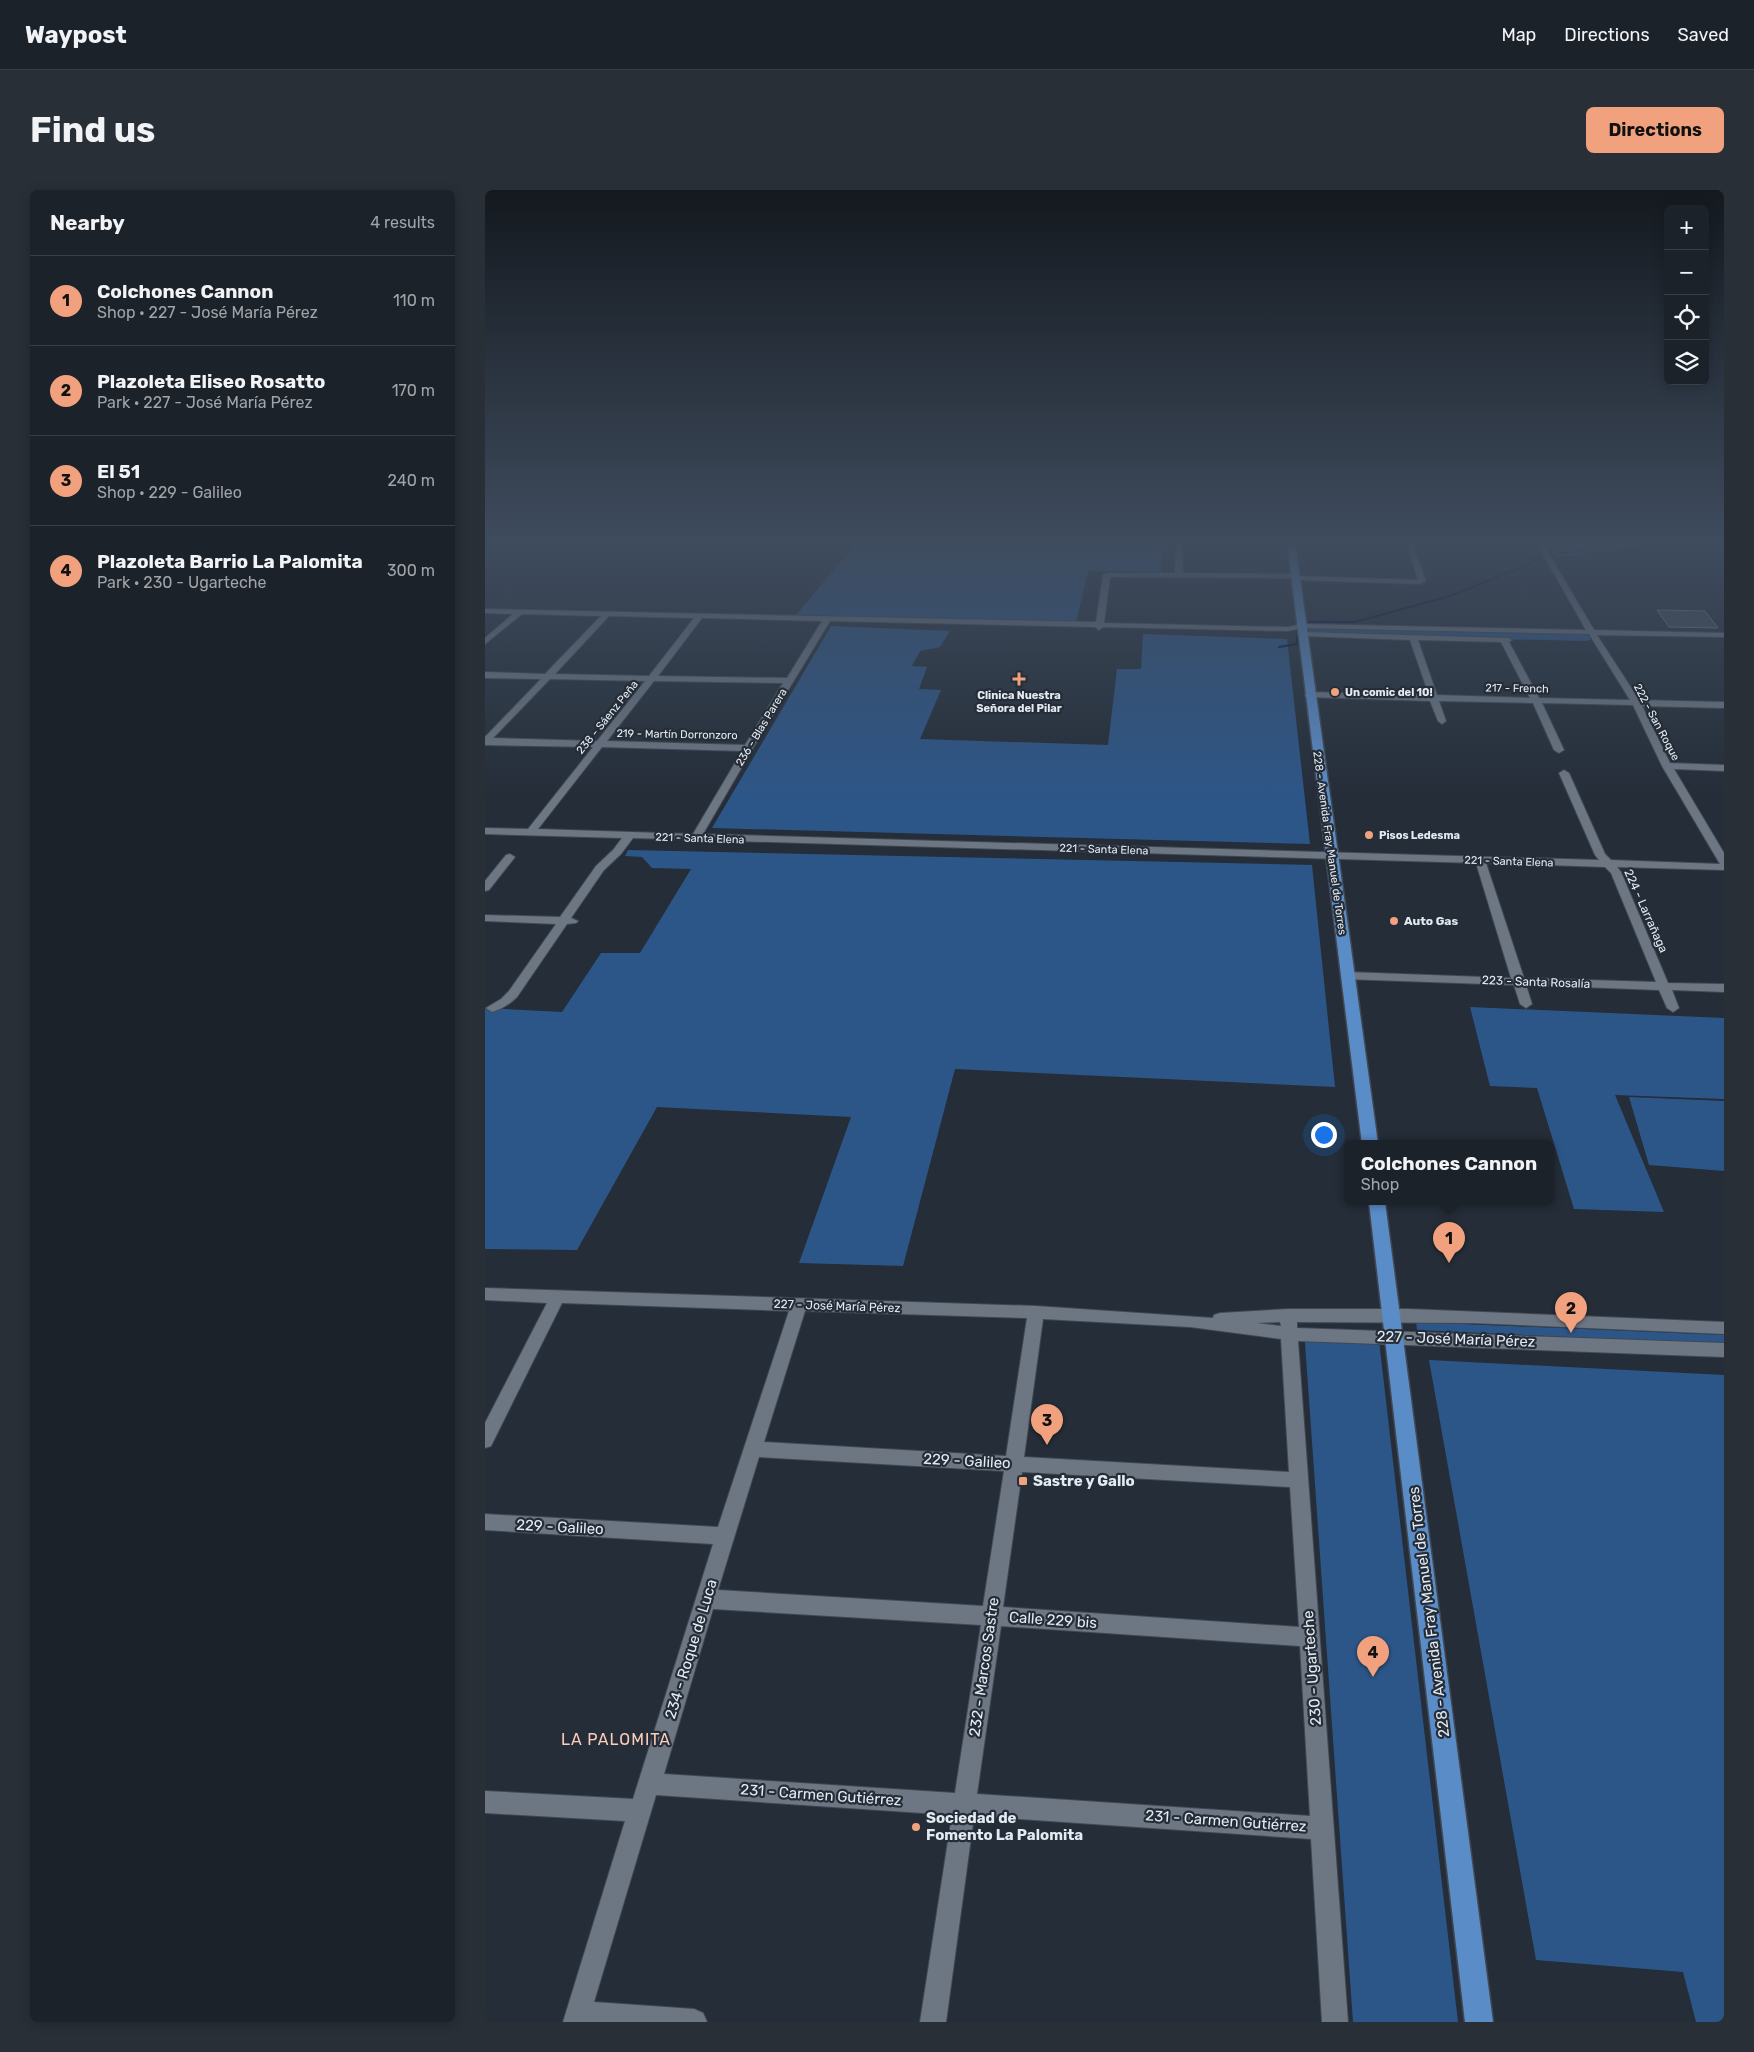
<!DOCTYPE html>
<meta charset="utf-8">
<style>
:root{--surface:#1b222a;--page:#282f36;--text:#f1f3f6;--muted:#a0a4a8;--line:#393f47;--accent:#f1a17d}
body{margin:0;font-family:Rubik,sans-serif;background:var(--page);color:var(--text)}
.controls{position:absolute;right:15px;top:15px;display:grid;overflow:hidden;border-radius:8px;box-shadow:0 2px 12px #0003}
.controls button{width:45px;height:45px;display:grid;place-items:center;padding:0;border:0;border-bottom:1px solid var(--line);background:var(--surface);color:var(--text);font:25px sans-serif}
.you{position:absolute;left:838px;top:944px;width:18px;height:18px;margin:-12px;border:4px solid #fff;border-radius:50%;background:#1a73e8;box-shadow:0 0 0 8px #1a73e833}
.badge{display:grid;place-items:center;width:32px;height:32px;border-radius:50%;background:var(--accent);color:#111;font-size:16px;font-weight:700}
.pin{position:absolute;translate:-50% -41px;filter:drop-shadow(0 1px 2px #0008)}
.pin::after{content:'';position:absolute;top:26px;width:18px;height:15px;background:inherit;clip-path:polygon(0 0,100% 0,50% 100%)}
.popup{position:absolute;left:859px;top:950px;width:210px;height:65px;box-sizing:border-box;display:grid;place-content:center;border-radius:8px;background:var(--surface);filter:drop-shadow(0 1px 4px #0005);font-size:16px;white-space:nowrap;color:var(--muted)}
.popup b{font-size:19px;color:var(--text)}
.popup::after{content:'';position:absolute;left:50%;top:100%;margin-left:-10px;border:10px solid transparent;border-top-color:var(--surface)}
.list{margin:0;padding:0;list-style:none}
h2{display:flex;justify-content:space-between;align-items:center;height:65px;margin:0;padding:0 20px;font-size:21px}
h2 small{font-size:16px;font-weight:400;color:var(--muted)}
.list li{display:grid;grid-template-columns:32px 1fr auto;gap:15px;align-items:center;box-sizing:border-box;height:90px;padding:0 20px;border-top:1px solid var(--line)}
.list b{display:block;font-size:19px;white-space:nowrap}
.list p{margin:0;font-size:16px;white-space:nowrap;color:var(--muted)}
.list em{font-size:16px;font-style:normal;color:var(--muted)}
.icon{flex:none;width:28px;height:28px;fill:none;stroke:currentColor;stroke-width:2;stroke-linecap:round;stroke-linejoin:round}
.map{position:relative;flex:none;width:1239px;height:1832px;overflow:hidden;border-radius:8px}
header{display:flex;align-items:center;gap:30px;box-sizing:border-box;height:70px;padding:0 25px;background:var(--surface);border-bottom:1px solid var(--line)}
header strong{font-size:24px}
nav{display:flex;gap:28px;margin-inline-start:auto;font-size:18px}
.intro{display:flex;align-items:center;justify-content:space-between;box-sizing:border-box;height:120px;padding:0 30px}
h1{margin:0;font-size:35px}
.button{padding:12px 22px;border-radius:8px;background:var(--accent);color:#111;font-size:18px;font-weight:700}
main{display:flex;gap:30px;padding:0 30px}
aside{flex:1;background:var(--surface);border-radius:8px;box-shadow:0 2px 12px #0003}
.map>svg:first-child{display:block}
.green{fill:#2d5688}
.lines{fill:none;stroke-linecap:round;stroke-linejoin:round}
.stream{stroke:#001532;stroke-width:2}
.building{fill:#424b58;stroke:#737e8b}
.minor-casing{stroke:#414851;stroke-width:2}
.major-casing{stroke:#414851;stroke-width:3}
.minor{fill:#6d7784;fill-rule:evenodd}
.major{fill:#5a8cc8;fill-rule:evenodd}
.poi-dot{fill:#f1a17d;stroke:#242d38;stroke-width:2}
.labels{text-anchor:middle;stroke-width:4.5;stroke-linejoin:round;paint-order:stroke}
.far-street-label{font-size:11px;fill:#e4eaf1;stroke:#242d38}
.far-poi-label{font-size:11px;font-weight:bold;fill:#e4eaf1;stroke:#242d38;text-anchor:start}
.street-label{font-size:12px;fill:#e4eaf1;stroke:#242d38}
.poi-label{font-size:12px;font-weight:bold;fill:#e4eaf1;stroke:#242d38;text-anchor:start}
.near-street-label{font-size:15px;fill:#e4eaf1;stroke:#242d38}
.near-poi-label{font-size:15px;font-weight:bold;fill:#e4eaf1;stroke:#242d38;text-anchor:start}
.near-neighbourhood-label{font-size:16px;letter-spacing:1px;fill:#fcceb9;stroke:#242d38}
</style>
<header>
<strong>Waypost</strong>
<nav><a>Map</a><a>Directions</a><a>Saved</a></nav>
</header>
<div class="intro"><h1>Find us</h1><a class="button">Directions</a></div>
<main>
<aside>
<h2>Nearby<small>4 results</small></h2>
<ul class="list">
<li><span class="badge">1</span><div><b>Colchones Cannon</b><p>Shop · 227 - José María Pérez</p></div><em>110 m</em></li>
<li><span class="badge">2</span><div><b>Plazoleta Eliseo Rosatto</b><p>Park · 227 - José María Pérez</p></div><em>170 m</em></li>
<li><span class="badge">3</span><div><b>El 51</b><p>Shop · 229 - Galileo</p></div><em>240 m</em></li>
<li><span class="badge">4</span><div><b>Plazoleta Barrio La Palomita</b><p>Park · 230 - Ugarteche</p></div><em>300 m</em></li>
</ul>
</aside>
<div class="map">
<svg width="1239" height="1832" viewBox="0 0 1239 1832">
<rect width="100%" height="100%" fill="#242d38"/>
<!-- green -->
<path class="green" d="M 372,352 L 677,352 L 676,382 L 603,381 L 591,432 L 311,425 Z
M 1062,352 L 1239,352 L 1239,354 L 1160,353 L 1131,359 L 1099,362 L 1101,366 L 1069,365 Z
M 346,436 L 465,441 L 455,457 L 435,461 L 427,476 L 442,477 L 434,499 L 456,500 L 435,549 L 623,555 L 632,479 L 656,479 L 658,444 L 802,449 L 825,654 L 227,638 Z
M 829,438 L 1098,444 L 1104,446 L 1106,449 L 1101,451 L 834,445 L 823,442 L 824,439 Z
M 143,660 L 827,675 L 850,897 L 470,879 L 418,1076 L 314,1073 L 366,927 L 172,917 L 92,1060 L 0,1059 L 0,818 L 77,822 L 116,763 L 155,763 L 206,679 L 167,678 L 157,667 L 140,666 Z
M 985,817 L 1239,828 L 1239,909 L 1130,905 L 1179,1022 L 1089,1019 L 1052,898 L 1005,896 Z
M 1144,907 L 1239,911 L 1239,981 L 1164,975 Z
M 931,1132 L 1239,1145 L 1239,1154 L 932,1140 Z
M 819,1139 L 893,1142 L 973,1832 L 868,1832 Z
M 944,1170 L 1239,1185 L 1239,1832 L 1211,1832 L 1198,1782 L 1051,1770 Z"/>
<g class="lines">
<!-- stream -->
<path class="stream" d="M 1073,363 L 1083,363 L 1133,352
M 822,432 L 870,432 L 965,406 L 1045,374 L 1058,363
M 794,457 L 812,454 L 812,445"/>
</g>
<!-- building -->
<path class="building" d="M 1172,420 L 1220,421 L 1233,438 L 1184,437 Z"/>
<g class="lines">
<defs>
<path id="minor" d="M 691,352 L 697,352 L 698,383 L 810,384 L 814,386 L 933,390 L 921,352 L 927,352 L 941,391 L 935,394 L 811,390 L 807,388 L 625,387 L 619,433 L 803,437 L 817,434 L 1101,440 L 1051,352 L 1057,352 L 1109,440 L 1239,443 L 1239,447 L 1112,445 L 1154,510 L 1239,512 L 1239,518 L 1157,516 L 1185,573 L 1239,575 L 1239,581 L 1189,579 L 1239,663 L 1239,680 L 1132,677 L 1136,682 L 1183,793 L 1239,794 L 1239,802 L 1187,800 L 1194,818 L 1188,822 L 1182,818 L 1174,800 L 1041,795 L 1047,814 L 1041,818 L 1035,814 L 1029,795 L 859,789 L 857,786 L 859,783 L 863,782 L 1026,788 L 991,673 L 148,648 L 136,664 L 119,680 L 86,728 L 93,731 L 91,733 L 82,734 L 32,807 C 25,814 17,819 7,822 L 1,818 L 16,809 L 24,801 L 71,734 L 0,731 L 0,725 L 75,727 L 111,676 L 128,660 L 137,648 L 0,644 L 0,638 L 43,639 L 108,557 L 0,555 L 0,547 L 56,489 L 0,488 L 0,482 L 60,484 L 116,426 L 37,424 L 0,454 L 0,448 L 28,424 L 0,423 L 0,419 L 611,432 L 618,385 L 623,383 L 690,383 ZM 124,426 L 209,428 L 164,486 L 70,484 ZM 217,428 L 337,431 L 302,488 L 173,486 ZM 345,431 L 610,437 L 614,440 L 618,437 L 803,441 L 817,438 L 1104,444 L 1145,510 L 1054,508 L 1024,452 L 1027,450 L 1023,448 L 817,442 L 813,444 L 817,446 L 925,450 L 944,505 L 824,502 L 820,505 L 821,507 L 945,511 L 953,531 L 957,534 L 961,531 L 954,511 L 1048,513 L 1069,560 L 1074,563 L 1079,560 L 1057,513 L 1148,515 L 1177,576 L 1235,674 L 1126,670 L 1120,664 L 1084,583 L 1079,580 L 1074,583 L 1110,665 L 1114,670 L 218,644 L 268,558 ZM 933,450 L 1016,452 L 1045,508 L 952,505 ZM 65,489 L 160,491 L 112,551 L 8,548 ZM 169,491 L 298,493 L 260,555 L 122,551 ZM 117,557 L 257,561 L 208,644 L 53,639 ZM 1001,673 L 1120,677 L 1126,683 L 1171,792 L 1039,788 Z
M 25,664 L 30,667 L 4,700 L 0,701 L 0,691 L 21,665 Z
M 0,1098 L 551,1116 L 728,1128 L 729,1125 L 735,1123 L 803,1119 L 924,1119 L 1239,1132 L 1239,1144 L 987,1133 L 812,1132 L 812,1138 L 1239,1153 L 1239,1167 L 813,1151 L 863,1832 L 837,1832 L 826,1649 L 489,1626 L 461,1832 L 435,1832 L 467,1625 L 171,1605 L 109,1812 L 209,1819 L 218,1823 L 222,1832 L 78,1832 L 140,1631 L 0,1623 L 0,1601 L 148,1609 L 228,1354 L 0,1340 L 0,1324 L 233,1337 L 304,1121 L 77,1113 L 6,1256 L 0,1258 L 0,1233 L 62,1113 L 0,1110 ZM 320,1121 L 542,1128 L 521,1266 L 279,1252 ZM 558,1129 L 705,1137 L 796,1149 L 804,1282 L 539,1267 ZM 795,1132 L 796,1136 L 772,1133 ZM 274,1267 L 519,1281 L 498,1416 L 233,1400 ZM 537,1282 L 805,1297 L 814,1437 L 518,1417 ZM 228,1419 L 496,1435 L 470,1603 L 179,1584 ZM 516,1436 L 815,1456 L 825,1626 L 492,1604 Z"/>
<path id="major" d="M 802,352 L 810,352 L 893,954 L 877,954 Z
M 884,1012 L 900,1012 L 1008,1832 L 980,1832 Z"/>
</defs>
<!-- minor casing -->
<use href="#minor" class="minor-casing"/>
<!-- major casing -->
<use href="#major" class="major-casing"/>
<!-- minor -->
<use href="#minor" class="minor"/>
<!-- major -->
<use href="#major" class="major"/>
</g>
<!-- sky -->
<linearGradient id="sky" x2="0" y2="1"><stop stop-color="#14191f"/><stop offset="0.58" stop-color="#3f4c5e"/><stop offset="1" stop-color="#3f4c5e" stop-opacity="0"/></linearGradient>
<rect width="1239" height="608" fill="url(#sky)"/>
<!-- markers -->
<g class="poi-dot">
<path d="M531.5 481.5h5v5h5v5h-5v5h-5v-5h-5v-5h5z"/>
<circle cx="850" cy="502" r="5"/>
<circle cx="884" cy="645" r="5"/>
<circle cx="909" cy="731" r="5"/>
<rect x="533" y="1286" width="10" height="10" rx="2.5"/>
<circle cx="431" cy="1637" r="5"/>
</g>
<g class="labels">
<!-- far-street labels -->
<g class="far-street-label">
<text transform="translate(1032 498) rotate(1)" y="4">217 - French</text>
<text transform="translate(122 527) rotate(-51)" y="4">238 - Sáenz Peña</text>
<text transform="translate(1172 532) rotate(62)" y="4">222 - San Roque</text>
<text transform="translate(276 537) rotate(-59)" y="4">236 - Blas Parera</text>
<text transform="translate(192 544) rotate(1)" y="4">219 - Martín Dorronzoro</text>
<text transform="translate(215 648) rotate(2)" y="4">221 - Santa Elena</text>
<text transform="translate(845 653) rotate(82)" y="4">228 - Avenida Fray Manuel de Torres</text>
<text transform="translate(619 659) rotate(2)" y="4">221 - Santa Elena</text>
<text transform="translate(1024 671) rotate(2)" y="4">221 - Santa Elena</text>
</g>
<!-- far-poi labels -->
<g class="far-poi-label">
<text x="860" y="506">Un comic del 10!</text>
<text x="534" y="509" text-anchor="middle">Clinica Nuestra<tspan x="534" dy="13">Señora del Pilar</tspan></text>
<text x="894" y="649">Pisos Ledesma</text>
</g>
<!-- street labels -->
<g class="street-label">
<text transform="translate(1161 721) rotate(66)" y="4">224 - Larrañaga</text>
<text transform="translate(1051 792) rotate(2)" y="4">223 - Santa Rosalía</text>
<text transform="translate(352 1116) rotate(2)" y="4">227 - José María Pérez</text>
</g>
<!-- poi labels -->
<g class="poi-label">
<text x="919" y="735">Auto Gas</text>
</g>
<!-- near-street labels -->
<g class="near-street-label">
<text transform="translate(971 1149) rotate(2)" y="5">227 - José María Pérez</text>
<text transform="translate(482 1271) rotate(3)" y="5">229 - Galileo</text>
<text transform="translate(75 1337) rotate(3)" y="5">229 - Galileo</text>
<text transform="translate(944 1422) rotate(-97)" y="5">228 - Avenida Fray Manuel de Torres</text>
<text transform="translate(568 1430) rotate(4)" y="5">Calle 229 bis</text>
<text transform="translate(206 1459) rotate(-73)" y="5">234 - Roque de Luca</text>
<text transform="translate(499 1477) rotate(-82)" y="5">232 - Marcos Sastre</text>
<text transform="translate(827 1478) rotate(-94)" y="5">230 - Ugarteche</text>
<text transform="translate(336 1605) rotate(4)" y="5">231 - Carmen Gutiérrez</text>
<text transform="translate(741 1631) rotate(4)" y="5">231 - Carmen Gutiérrez</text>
</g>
<!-- near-poi labels -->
<g class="near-poi-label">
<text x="548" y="1296">Sastre y Gallo</text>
<text x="441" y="1633">Sociedad de<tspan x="441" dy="17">Fomento La Palomita</tspan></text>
</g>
<!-- near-neighbourhood labels -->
<g class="near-neighbourhood-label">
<text x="131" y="1555">LA PALOMITA</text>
</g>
</g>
</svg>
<div class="controls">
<button>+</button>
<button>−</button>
<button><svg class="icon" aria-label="locate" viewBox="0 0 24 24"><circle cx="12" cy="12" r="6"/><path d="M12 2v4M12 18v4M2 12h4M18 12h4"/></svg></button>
<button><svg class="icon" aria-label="layers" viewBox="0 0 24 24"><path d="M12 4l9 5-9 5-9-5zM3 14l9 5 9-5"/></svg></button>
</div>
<div class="you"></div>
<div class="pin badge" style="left:964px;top:1073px">1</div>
<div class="popup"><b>Colchones Cannon</b>Shop</div>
<div class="pin badge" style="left:1086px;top:1143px">2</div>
<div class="pin badge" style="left:562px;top:1255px">3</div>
<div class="pin badge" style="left:888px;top:1487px">4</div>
</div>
</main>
